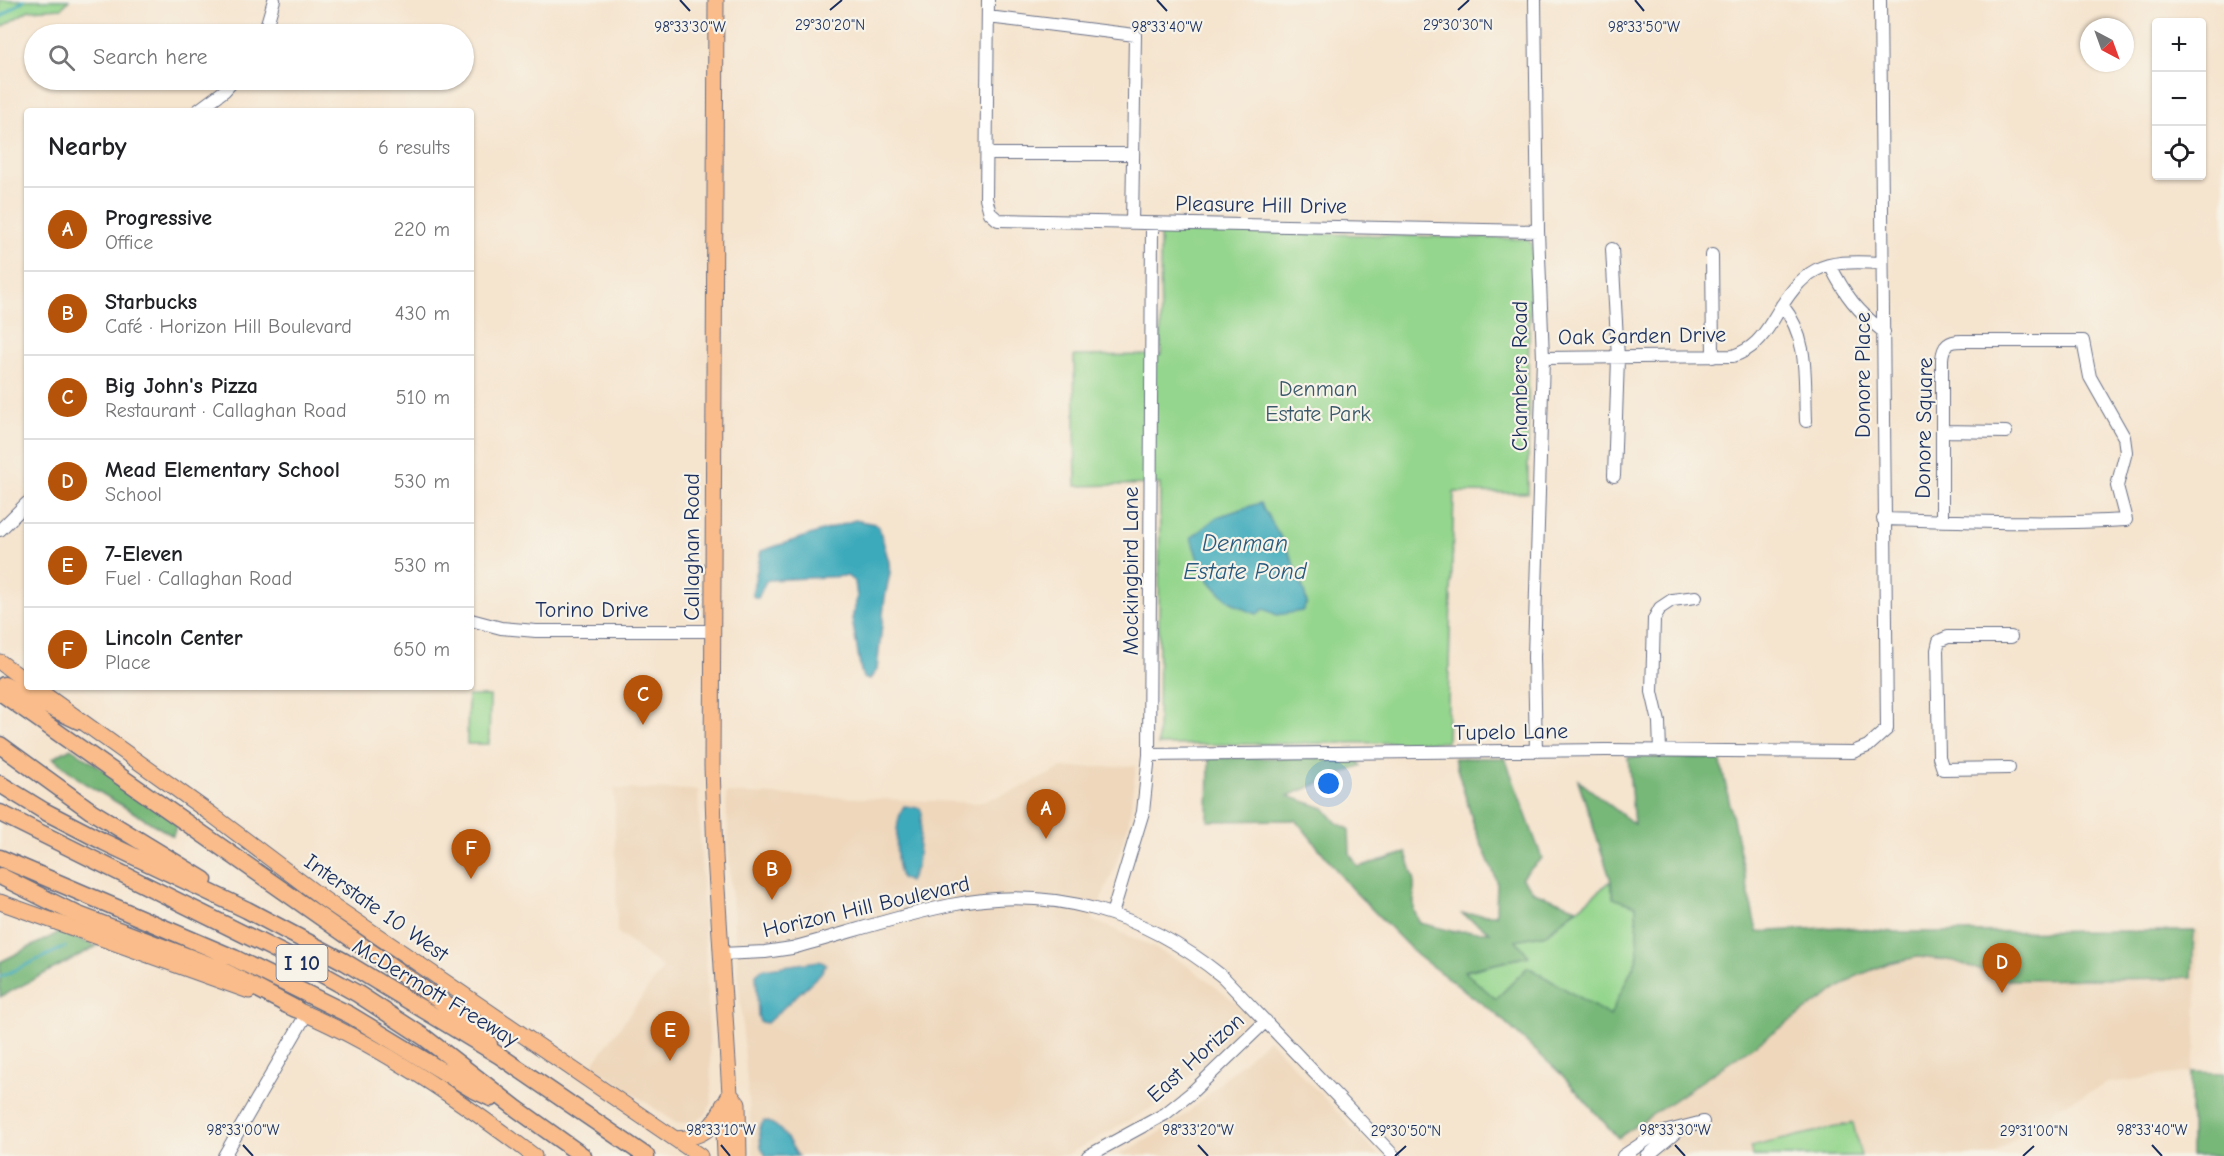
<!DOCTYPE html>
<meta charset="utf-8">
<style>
:root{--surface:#fff;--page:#f2f2f2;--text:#202124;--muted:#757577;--line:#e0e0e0;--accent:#b45309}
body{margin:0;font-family:"Comic Neue",sans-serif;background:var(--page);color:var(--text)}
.controls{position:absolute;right:18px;top:18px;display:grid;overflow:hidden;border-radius:6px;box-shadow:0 2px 4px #0004}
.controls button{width:54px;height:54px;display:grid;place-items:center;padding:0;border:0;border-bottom:2px solid var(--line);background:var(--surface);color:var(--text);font:30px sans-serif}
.compass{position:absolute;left:2080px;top:18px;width:54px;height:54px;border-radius:50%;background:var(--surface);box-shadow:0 2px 4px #0004;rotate:139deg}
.you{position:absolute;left:1329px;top:784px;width:21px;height:21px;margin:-15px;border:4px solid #fff;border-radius:50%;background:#1a73e8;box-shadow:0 0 0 9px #1a73e833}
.badge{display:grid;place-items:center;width:39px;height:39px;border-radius:50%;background:var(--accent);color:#fff;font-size:20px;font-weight:700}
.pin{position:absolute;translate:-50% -50px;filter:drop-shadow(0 2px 3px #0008)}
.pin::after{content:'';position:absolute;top:32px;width:21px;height:18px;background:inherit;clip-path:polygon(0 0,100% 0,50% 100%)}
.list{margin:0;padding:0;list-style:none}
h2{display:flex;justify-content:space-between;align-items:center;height:78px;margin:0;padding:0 24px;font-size:26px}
h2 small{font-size:20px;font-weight:400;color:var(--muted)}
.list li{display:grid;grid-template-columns:39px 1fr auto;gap:18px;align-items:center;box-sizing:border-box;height:84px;padding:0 24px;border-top:2px solid var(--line)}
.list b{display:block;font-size:22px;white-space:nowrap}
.list p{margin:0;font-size:20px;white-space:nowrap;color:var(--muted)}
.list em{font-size:20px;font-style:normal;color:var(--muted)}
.icon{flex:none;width:33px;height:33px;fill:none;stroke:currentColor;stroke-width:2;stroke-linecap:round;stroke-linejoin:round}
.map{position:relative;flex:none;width:2224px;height:1156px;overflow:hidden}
.search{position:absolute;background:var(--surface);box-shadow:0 2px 4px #0004;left:24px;top:24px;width:450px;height:66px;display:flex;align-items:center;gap:15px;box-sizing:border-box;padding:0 21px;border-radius:33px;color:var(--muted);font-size:22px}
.panel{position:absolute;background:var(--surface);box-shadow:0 2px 4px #0004;left:24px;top:108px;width:450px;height:582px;border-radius:6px}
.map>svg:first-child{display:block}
.built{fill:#eed7bb}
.green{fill:#94d68d;stroke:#588276;stroke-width:1.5}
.forest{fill:#77b778;stroke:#49736b;stroke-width:1.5}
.water{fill:#3caabb;stroke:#2c6c8c;stroke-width:1.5}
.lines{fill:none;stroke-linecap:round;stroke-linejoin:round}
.stream{stroke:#3caabb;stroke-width:3}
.minor-casing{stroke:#676e85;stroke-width:14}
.major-casing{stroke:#676e85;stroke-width:17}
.highway-casing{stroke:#676e85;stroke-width:19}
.minor{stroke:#fff;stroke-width:12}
.major{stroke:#f9bc8a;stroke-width:15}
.highway{stroke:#f9bc8a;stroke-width:16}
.ticks{fill:none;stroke:#1b2f5e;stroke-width:2}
.labels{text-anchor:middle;stroke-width:4.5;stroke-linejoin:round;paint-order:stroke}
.shield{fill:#f7f3e8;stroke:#5d6a87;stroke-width:1.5}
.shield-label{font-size:21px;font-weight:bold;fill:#1b2f5e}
.street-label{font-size:22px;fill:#1b2f5e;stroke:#f7f3e8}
.park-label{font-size:22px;fill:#39596a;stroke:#f7f3e8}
.water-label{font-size:24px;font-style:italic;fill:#275a7f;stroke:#f7f3e8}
.ticks-label{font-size:15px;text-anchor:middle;fill:#1b2f5e;stroke:#f7f3e8;stroke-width:4.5;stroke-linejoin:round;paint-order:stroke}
</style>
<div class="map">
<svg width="2224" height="1156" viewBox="0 0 2224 1156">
<rect width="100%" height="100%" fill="#f7f3e8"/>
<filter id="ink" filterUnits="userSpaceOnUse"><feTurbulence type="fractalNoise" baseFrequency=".0167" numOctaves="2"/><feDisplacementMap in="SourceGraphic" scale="12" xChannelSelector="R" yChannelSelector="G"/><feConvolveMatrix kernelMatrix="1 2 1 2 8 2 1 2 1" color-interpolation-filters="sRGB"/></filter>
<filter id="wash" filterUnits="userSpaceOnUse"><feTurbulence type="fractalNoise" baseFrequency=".008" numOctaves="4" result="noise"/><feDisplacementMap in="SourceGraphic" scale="24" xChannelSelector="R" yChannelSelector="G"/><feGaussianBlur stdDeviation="1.35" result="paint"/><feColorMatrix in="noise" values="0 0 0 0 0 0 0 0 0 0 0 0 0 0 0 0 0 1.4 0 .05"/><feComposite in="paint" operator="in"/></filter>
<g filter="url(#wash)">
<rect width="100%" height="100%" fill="#f5e4ce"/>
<!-- built -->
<path class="built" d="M 1136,766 L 1128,827 L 1114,869 L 1092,920 L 1136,939 L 1184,963 L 1234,1001 L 1251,1020 L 1162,1102 L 1065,1156 L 756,1156 L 753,1153 L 730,876 L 726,793 L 978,803 L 1019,789 L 1062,768 Z
M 614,789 L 698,790 L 712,1103 L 705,1116 L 690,1123 L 676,1123 L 592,1065 L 663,968 L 617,932 Z
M 2199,930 L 2195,1054 L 2191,1072 L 2108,1083 L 2055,1109 L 1992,1156 L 1631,1156 L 1612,1131 L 1893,932 Z
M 1268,1039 L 1379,1156 L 1117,1156 L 1161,1132 L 1189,1112 Z"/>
<!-- green -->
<path class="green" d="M 0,0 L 69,0 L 62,8 L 29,10 L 0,28 Z
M 1160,230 L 1527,239 L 1532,244 L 1528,368 L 1528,493 L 1454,492 L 1447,742 L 1158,745 L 1160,484 L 1076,486 L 1074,356 L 1161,355 Z
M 468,696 L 490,696 L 489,744 L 467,744 Z
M 1611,881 L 1614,898 L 1636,906 L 1638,956 L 1610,1017 L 1528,967 L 1496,999 L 1463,972 L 1528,956 L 1515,940 L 1547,934 Z
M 1853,1123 L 1861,1156 L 1753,1156 L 1750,1147 Z"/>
<!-- forest -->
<path class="forest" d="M 71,748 L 178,820 L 173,836 L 84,783 L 53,758 Z
M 1355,757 L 1361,766 L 1288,796 L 1324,808 L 1337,823 L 1349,829 L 1350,854 L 1358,867 L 1406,853 L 1414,878 L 1414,910 L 1420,923 L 1452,931 L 1490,932 L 1462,914 L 1496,915 L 1497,881 L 1475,829 L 1454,758 L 1505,758 L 1542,858 L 1521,878 L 1534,892 L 1577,908 L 1546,934 L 1516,940 L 1529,956 L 1464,971 L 1496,999 L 1528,967 L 1610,1016 L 1638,956 L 1636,906 L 1613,898 L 1611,881 L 1578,780 L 1634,824 L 1628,757 L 1720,758 L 1757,932 L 1840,927 L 1893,932 L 2194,931 L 2192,978 L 2007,980 L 1954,961 L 1918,957 L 1889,963 L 1855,977 L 1618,1138 L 1562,1075 L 1496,1014 L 1418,956 L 1351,888 L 1296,820 L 1208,821 L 1209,758 Z
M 60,932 L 97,946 L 0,997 L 0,962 Z
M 2191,1072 L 2224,1073 L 2224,1156 L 2191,1156 Z"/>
<!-- water -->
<path class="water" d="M 1260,503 C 1281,537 1298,563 1307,603 L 1302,611 L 1277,615 L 1264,609 L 1257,614 C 1236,608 1216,593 1205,574 C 1198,564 1195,549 1191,538 L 1217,517 Z
M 855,520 L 875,524 L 879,527 L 889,562 L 890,573 L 885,597 L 877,670 L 869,680 L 863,678 L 861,671 L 852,619 L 857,597 L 855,582 L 847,576 L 769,580 L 766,581 L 758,598 L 755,598 L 752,594 L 761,551 Z
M 904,806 L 920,808 L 922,813 L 917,866 L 909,882 L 901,878 C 895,862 894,820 904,806 Z
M 819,961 L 826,964 L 821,973 L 767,1023 L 760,1022 L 758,1016 L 756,974 L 762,969 Z
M 764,1121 C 781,1123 790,1144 798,1156 L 766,1156 L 761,1147 L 759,1128 Z"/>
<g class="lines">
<!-- stream -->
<path class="stream" d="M 0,18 L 24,0
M 0,977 L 65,947
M 2223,1156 L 2224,1154"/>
</g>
</g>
<g filter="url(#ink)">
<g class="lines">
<defs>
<path id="minor" d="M 988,0 L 986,198 L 990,213 L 998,220 L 1538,231
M 1535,0 L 1538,231 L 1543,358 L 1534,657 L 1536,751
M 988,17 L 1135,35 L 1132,223
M 264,34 L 274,0
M 197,111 L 224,91 L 234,80
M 987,154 L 1132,154
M 1612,249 L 1618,358 L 1614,476
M 1712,255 L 1713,357
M 1830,265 C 1845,295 1857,311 1884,332
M 1782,305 C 1810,339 1804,380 1806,421
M 1543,358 L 1733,356 C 1753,349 1762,338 1773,320 C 1804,267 1820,259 1881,263
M 1942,431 L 2006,432
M 1883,519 C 1964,521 2045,525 2126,520 L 2117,486 L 2126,452 L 2124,437 L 2090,377 L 2083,341 L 1962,341 C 1949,341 1943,345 1942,359 L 1942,520
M 0,530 L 27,503
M 471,620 L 501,628 L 536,631 L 713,631
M 1660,751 L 1659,722 L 1652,692 L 1654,619 L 1660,608 L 1672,600 L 1696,597
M 1149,755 L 1606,750 L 1853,752 L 1868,746 L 1887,729 L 1880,0
M 2009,768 L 1943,769 L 1939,757 L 1937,650 L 1939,641 L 1948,637 L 2011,637
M 1112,914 L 1143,812 L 1149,755 L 1152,224
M 721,954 L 765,952 L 792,948 C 845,934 897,916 951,905 C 1052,884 1144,913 1223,977 L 1394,1156
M 224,1156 L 307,1013
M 1088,1156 L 1165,1114 L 1190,1094 L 1266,1021
M 1623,1156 L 1656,1134 L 1703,1122
M 1647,1156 L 1681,1128"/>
<path id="major" d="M 0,662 L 27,682
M 34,687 L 211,814 L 325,900 L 700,1156
M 0,902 L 249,991
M 285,1005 C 375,1041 457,1098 534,1156
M 730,1094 L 738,1104 L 739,1156
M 723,1105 L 725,1156
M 675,1139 C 712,1137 713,1123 730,1094 L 715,856 L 712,766 L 716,0"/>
<path id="highway" d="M 4,685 L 79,721
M 0,692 L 469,1021 L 489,1044
M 0,745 L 91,811 L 204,880
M 0,784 L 44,811 L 104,842 L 247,910 L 345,962 L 500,1056 L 646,1156
M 0,813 L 302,963 L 358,994 L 424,1037 L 517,1109 L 583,1156
M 0,858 L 234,958 L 350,1015 L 470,1088 L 491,1098
M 0,876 L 76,914 L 220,969 L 296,1009"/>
</defs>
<!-- minor casing -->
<use href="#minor" class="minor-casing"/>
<!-- major casing -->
<use href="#major" class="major-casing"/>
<!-- highway casing -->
<use href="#highway" class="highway-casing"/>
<!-- minor -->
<use href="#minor" class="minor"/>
<!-- major -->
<use href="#major" class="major"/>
<!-- highway -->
<use href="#highway" class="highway"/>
</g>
</g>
<!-- ticks -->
<path class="ticks" d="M 680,0 L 690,11M 1157,0 L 1167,11M 1635,0 L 1644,11M 830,10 L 842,0M 1458,10 L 1469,0M 243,1145 L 253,1156M 721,1145 L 730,1156M 1198,1145 L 1208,1156M 1675,1145 L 1685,1156M 2152,1145 L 2162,1156M 1395,1156 L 1406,1146M 2023,1156 L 2034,1146"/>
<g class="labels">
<!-- shield labels -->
<rect class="shield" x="276.5" y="945" width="51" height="36" rx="4.5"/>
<g class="shield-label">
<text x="302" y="970">I 10</text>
</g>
<!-- street labels -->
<g class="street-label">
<text transform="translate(1261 204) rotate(1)" y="8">Pleasure Hill Drive</text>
<text transform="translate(1642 335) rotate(-1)" y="8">Oak Garden Drive</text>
<text transform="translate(1862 375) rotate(-90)" y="8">Donore Place</text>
<text transform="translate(1519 376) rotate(-90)" y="8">Chambers Road</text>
<text transform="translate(1923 428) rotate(-89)" y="8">Donore Square</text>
<text transform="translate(691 547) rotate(-90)" y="8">Callaghan Road</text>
<text transform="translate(1130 571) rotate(-90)" y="8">Mockingbird Lane</text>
<text x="592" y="617">Torino Drive</text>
<text transform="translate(1511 731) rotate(-1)" y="8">Tupelo Lane</text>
<text transform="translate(866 906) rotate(-13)" y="8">Horizon Hill Boulevard</text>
<text transform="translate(377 907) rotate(35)" y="8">Interstate 10 West</text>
<text transform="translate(436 992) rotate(31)" y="8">McDermott Freeway</text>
<text transform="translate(1195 1057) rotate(-42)" y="8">East Horizon</text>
</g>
<!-- park labels -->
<g class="park-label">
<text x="1318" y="396">Denman<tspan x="1318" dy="25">Estate Park</tspan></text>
</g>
<!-- water labels -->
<g class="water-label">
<text x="1245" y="551">Denman<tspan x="1245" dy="28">Estate Pond</tspan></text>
</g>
</g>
<g class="ticks-label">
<text x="830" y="30">29°30'20"N</text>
<text x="1458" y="30">29°30'30"N</text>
<text x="1167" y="32">98°33'40"W</text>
<text x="690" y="32">98°33'30"W</text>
<text x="1644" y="32">98°33'50"W</text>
<text x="243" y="1135">98°33'00"W</text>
<text x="721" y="1135">98°33'10"W</text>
<text x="1198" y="1135">98°33'20"W</text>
<text x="1675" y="1135">98°33'30"W</text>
<text x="2152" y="1135">98°33'40"W</text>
<text x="1406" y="1136">29°30'50"N</text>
<text x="2034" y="1136">29°31'00"N</text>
</g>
</svg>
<div class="controls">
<button>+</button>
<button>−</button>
<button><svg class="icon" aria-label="locate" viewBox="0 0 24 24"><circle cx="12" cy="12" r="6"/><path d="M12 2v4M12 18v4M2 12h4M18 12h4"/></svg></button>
</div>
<svg class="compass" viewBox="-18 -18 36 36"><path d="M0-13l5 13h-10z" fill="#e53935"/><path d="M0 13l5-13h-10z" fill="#757577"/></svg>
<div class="you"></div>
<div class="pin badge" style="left:1046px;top:839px">A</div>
<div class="pin badge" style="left:772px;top:900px">B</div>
<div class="pin badge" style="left:643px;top:725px">C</div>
<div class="pin badge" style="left:2002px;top:993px">D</div>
<div class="pin badge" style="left:670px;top:1061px">E</div>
<div class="pin badge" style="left:471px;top:879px">F</div>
<div class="search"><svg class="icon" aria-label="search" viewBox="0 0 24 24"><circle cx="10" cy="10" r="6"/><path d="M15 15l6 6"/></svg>Search here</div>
<section class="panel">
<h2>Nearby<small>6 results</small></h2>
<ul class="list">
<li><span class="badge">A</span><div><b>Progressive</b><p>Office</p></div><em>220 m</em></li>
<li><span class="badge">B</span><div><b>Starbucks</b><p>Café · Horizon Hill Boulevard</p></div><em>430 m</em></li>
<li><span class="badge">C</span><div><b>Big John's Pizza</b><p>Restaurant · Callaghan Road</p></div><em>510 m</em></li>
<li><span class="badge">D</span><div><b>Mead Elementary School</b><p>School</p></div><em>530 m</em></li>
<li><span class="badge">E</span><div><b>7-Eleven</b><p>Fuel · Callaghan Road</p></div><em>530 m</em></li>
<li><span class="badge">F</span><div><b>Lincoln Center</b><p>Place</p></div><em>650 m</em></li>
</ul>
</section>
</div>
